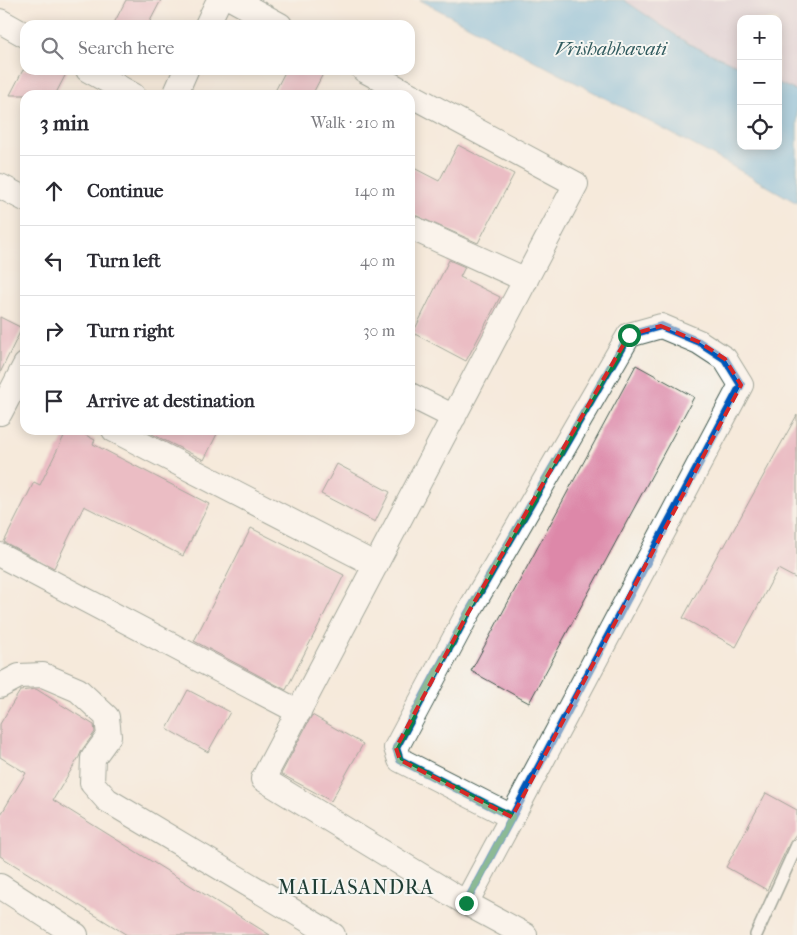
<!DOCTYPE html>
<meta charset="utf-8">
<style>
:root{--surface:#fff;--page:#f2f2f3;--text:#2b2b33;--muted:#7c7c81;--line:#e1e1e2}
body{margin:0;font-family:"IM FELL French Canon",serif;background:var(--page);color:var(--text)}
.controls{position:absolute;right:15px;top:15px;display:grid;overflow:hidden;border-radius:10px;box-shadow:0 2px 12px #0003}
.controls button{width:45px;height:45px;display:grid;place-items:center;padding:0;border:0;border-bottom:1px solid var(--line);background:var(--surface);color:var(--text);font:25px sans-serif}
.stop{position:absolute;width:15px;height:15px;margin:-11px;border:4px solid #0b8043;border-radius:50%;background:#fff}
.stop.end{background:#0b8043;border-color:#fff;box-shadow:0 1px 5px #0008}
.list{margin:0;padding:0;list-style:none}
h2{display:flex;justify-content:space-between;align-items:center;height:65px;margin:0;padding:0 20px;font-size:21px}
h2 small{font-size:16px;font-weight:400;color:var(--muted)}
.list li{display:grid;grid-template-columns:32px 1fr auto;gap:15px;align-items:center;box-sizing:border-box;height:70px;padding:0 20px;border-top:1px solid var(--line)}
.list b{display:block;font-size:19px;white-space:nowrap}
.list em{font-size:16px;font-style:normal;color:var(--muted)}
.icon{flex:none;width:28px;height:28px;fill:none;stroke:currentColor;stroke-width:2;stroke-linecap:round;stroke-linejoin:round}
.map{position:relative;flex:none;width:797px;height:935px;overflow:hidden}
.search{position:absolute;background:var(--surface);box-shadow:0 2px 12px #0003;left:20px;top:20px;width:395px;height:55px;display:flex;align-items:center;gap:12px;box-sizing:border-box;padding:0 18px;border-radius:15px;color:var(--muted);font-size:19px}
.panel{position:absolute;background:var(--surface);box-shadow:0 2px 12px #0003;left:20px;top:90px;width:395px;height:345px;border-radius:15px}
.map>svg:first-child{display:block}
.industrial{fill:#cdbed2}
.water{fill:#63b2dd;stroke:#417888}
.building{fill:#dd88a9}
.lines{fill:none;stroke-linecap:round;stroke-linejoin:round}
.service-casing{stroke:#3f574d;stroke-width:14}
.minor-casing{stroke:#3f574d;stroke-width:26}
.service{stroke:#fff;stroke-width:11}
.minor{stroke:#fff;stroke-width:24}
.cycleway-casing{stroke:#f6f6f2;stroke-width:11}
.cycleway{stroke:#0057b8;stroke-width:8}
.route{stroke:#0b8043;stroke-width:6}
.marked{fill:none;stroke:#d62828;stroke-width:4;stroke-dasharray:10 6;stroke-linejoin:round}
.labels{text-anchor:middle;stroke-width:4;stroke-linejoin:round;paint-order:stroke}
.water-label{font-size:19px;font-style:italic;fill:#305a5e;stroke:#f6f6f2}
.quarter-label{font-size:20px;letter-spacing:1px;fill:#1f3d34;stroke:#f6f6f2}
</style>
<div class="map">
<svg width="797" height="935" viewBox="0 0 797 935">
<rect width="100%" height="100%" fill="#f6f6f2"/>
<filter id="ink" filterUnits="userSpaceOnUse"><feTurbulence type="fractalNoise" baseFrequency=".02" numOctaves="2"/><feDisplacementMap in="SourceGraphic" scale="10" xChannelSelector="R" yChannelSelector="G"/><feConvolveMatrix kernelMatrix="1 2 1 2 8 2 1 2 1" color-interpolation-filters="sRGB"/></filter>
<filter id="wash" filterUnits="userSpaceOnUse"><feTurbulence type="fractalNoise" baseFrequency=".0096" numOctaves="4" result="noise"/><feDisplacementMap in="SourceGraphic" scale="20" xChannelSelector="R" yChannelSelector="G"/><feGaussianBlur stdDeviation="1.12" result="paint"/><feColorMatrix in="noise" values="0 0 0 0 0 0 0 0 0 0 0 0 0 0 0 0 0 1.4 0 .05"/><feComposite in="paint" operator="in"/></filter>
<g filter="url(#wash)">
<rect width="100%" height="100%" fill="#f5eadb"/>
<!-- industrial -->
<path class="industrial" d="M 624,0 L 797,0 L 797,91 L 778,83 L 778,19 L 741,19 L 741,67 L 689,44 Z"/>
<!-- water -->
<path class="water" d="M 420,0 L 624,0 L 689,44 L 741,67 L 741,146 L 778,146 L 778,83 L 797,91 L 797,203 L 716,157 Z"/>
<g id="blocks">
<!-- building -->
<path class="building" d="M 126,0 L 161,0 L 148,25 L 113,25 Z
M 23,70 L 68,70 L 55,95 L 10,95 Z
M 286,70 L 325,70 L 312,95 L 273,95 Z
M 458,145 L 514,174 L 478,243 L 410,213 L 410,166 L 439,181 Z
M 449,260 L 465,267 L 460,277 L 500,297 L 466,361 L 413,333 Z
M 0,317 L 22,328 L 0,373 Z
M 636,365 L 694,397 L 529,703 L 471,671 Z
M 797,415 L 797,579 L 778,569 L 736,647 L 683,618 L 722,546 L 724,547 Z
M 67,430 L 76,430 L 95,440 L 93,444 L 209,504 L 183,556 L 84,506 L 54,568 L 4,542 L 34,482 L 40,485 Z
M 144,430 L 219,430 L 204,460 Z
M 337,464 L 390,492 L 375,522 L 321,494 Z
M 251,528 L 344,575 L 286,690 L 194,641 Z
M 36,689 L 94,725 L 95,732 L 82,750 L 79,757 L 53,800 L 270,935 L 127,935 L 0,856 L 0,816 L 26,773 L 0,757 L 0,724 L 20,691 Z
M 188,690 L 230,712 L 208,752 L 167,729 Z
M 312,715 L 363,744 L 331,801 L 281,774 Z
M 766,793 L 797,810 L 797,833 L 790,842 L 767,890 L 726,867 Z"/>
</g>
</g>
<g filter="url(#ink)">
<use href="#blocks" fill-opacity="0" stroke="#3f574d" stroke-width="1"/>
<g class="lines">
<defs>
<path id="service" d="M 756,935 L 797,845"/>
<path id="minor" d="M 234,0 L 280,25
M 0,21 L 25,35
M 207,25 L 219,0
M 88,70 L 133,95
M 364,70 L 576,184 L 263,779 L 466,903 L 525,935
M 175,95 L 186,70
M 0,186 L 25,199
M 410,227 L 526,280
M 410,395 L 454,417
M 0,413 L 25,365
M 114,430 L 376,565
M 0,555 L 299,712
M 0,686 L 19,676 L 43,675 L 78,690 L 107,717 L 109,736 L 93,758 L 92,783 L 107,800 L 333,935
M 0,886 L 76,935
M 466,903 L 512,817 L 741,385 L 725,359 L 699,342 L 661,326 L 629,335 L 468,613 L 396,748 L 400,760 L 512,817"/>
</defs>
<!-- service casing -->
<use href="#service" class="service-casing"/>
<!-- minor casing -->
<use href="#minor" class="minor-casing"/>
<!-- service -->
<use href="#service" class="service"/>
<!-- minor -->
<use href="#minor" class="minor"/>
<defs>
<path id="cycleway" d="M 466,903 L 512,817 L 741,385 L 725,359 L 699,342 L 661,326 L 629,335 L 468,613 L 396,748 L 400,760 L 512,817"/>
</defs>
<!-- cycleway casing -->
<use href="#cycleway" class="cycleway-casing"/>
<!-- cycleway -->
<use href="#cycleway" class="cycleway"/>
</g>
</g>
<g class="lines" filter="url(#ink)">
<!-- route -->
<path class="route" d="M 466,903 L 512,817 L 400,760 L 396,748 L 468,613 L 629,335"/>
</g>
<!-- marked area -->
<path d="M0 0H797V935H0ZM 661,326 L 699,342 L 725,359 L 741,385 L 512,817 L 400,760 L 396,748 L 468,613 L 629,335 Z" fill="#f5eadb" fill-opacity=".55" fill-rule="evenodd"/>
<path class="marked" d="M 661,326 L 699,342 L 725,359 L 741,385 L 512,817 L 400,760 L 396,748 L 468,613 L 629,335 Z"/>
<g class="labels">
<!-- water labels -->
<g class="water-label">
<text x="611" y="55">Vrishabhavati</text>
</g>
<!-- quarter labels -->
<g class="quarter-label">
<text x="356" y="894">MAILASANDRA</text>
</g>
</g>
</svg>
<div class="controls">
<button>+</button>
<button>−</button>
<button><svg class="icon" aria-label="locate" viewBox="0 0 24 24"><circle cx="12" cy="12" r="6"/><path d="M12 2v4M12 18v4M2 12h4M18 12h4"/></svg></button>
</div>
<div class="stop" style="left:629px;top:335px"></div>
<div class="stop end" style="left:466px;top:903px"></div>
<div class="search"><svg class="icon" aria-label="search" viewBox="0 0 24 24"><circle cx="10" cy="10" r="6"/><path d="M15 15l6 6"/></svg>Search here</div>
<section class="panel">
<h2>3 min<small>Walk · 210 m</small></h2>
<ul class="list">
<li><svg class="icon" aria-label="ahead" viewBox="0 0 24 24"><path d="M12 20V5M6 11l6-6 6 6"/></svg><div><b>Continue</b></div><em>140 m</em></li>
<li><svg class="icon" aria-label="left" viewBox="0 0 24 24"><path d="M17 20v-9H6M10 6l-5 5 5 5"/></svg><div><b>Turn left</b></div><em>40 m</em></li>
<li><svg class="icon" aria-label="right" viewBox="0 0 24 24"><path d="M7 20v-9h11M14 6l5 5-5 5"/></svg><div><b>Turn right</b></div><em>30 m</em></li>
<li><svg class="icon" aria-label="arrive" viewBox="0 0 24 24"><path d="M6 21V4h12l-3 4 3 4H6"/></svg><div><b>Arrive at destination</b></div></li>
</ul>
</section>
</div>
